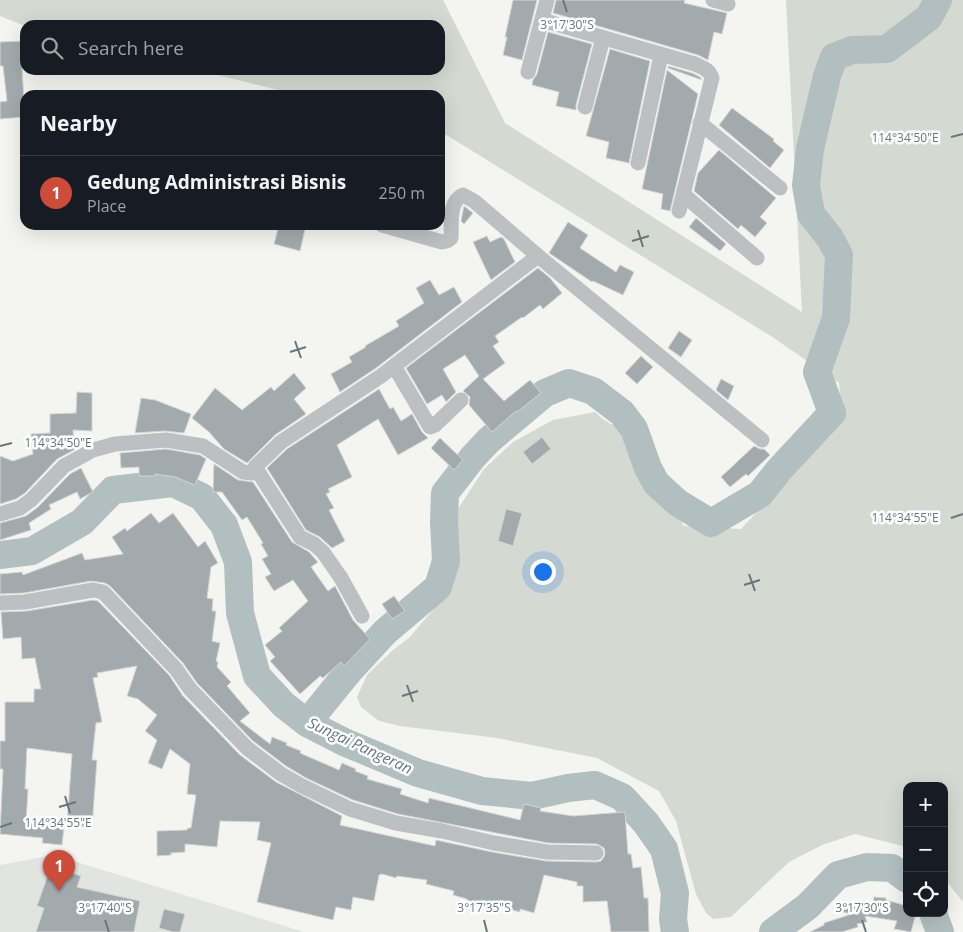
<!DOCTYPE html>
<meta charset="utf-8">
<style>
:root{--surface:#171b24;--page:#242831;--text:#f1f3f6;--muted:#9ea1a6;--line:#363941;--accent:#cc4b39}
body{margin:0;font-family:"Open Sans",sans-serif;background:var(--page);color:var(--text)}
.controls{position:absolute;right:15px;bottom:15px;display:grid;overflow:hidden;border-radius:10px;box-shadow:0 5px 20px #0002}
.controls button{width:45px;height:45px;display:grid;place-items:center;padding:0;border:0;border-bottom:1px solid var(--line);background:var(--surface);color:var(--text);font:25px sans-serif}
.you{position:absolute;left:542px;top:571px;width:18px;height:18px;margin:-12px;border:4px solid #fff;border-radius:50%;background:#1a73e8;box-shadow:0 0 0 8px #1a73e833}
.badge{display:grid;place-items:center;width:32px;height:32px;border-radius:50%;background:var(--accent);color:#fff;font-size:16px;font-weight:700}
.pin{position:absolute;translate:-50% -41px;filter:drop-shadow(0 1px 2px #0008)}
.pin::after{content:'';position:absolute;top:26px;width:18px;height:15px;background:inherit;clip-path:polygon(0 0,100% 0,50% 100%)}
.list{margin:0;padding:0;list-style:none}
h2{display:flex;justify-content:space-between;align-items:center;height:65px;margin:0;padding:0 20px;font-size:21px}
h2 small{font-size:16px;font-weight:400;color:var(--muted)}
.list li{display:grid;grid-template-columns:32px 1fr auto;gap:15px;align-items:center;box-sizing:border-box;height:75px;padding:0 20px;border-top:1px solid var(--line)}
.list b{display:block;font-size:19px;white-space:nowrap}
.list p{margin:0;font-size:16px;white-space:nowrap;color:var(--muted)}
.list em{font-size:16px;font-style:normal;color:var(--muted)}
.icon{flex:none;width:28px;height:28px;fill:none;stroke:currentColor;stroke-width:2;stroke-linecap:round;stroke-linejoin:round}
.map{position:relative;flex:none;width:963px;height:932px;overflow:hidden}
.search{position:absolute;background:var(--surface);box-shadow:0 5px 20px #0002;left:20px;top:20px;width:425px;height:55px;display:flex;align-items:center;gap:12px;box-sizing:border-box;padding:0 18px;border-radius:15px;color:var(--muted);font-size:19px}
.panel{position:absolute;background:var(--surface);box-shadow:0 5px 20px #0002;left:20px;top:90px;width:425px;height:140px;border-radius:15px}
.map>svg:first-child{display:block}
.built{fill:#e2e4e2}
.green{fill:#d4d9d1}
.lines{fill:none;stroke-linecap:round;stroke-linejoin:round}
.river{stroke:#b2bfc1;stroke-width:28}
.building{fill:#a2aaad;stroke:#d6d5d4}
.minor{stroke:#bcc0c2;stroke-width:15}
.ticks{fill:none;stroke:#67777e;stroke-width:2}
.labels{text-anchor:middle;stroke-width:5;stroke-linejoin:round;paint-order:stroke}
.water-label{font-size:15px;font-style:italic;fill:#63777b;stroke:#fff}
.ticks-label{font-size:12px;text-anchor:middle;fill:#67777e;stroke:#fff;stroke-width:5;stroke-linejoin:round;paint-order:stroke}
</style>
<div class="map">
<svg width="963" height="932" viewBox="0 0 963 932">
<rect width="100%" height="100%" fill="#f4f4f1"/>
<!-- built -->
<path class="built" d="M 54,855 L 269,921 L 304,932 L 0,932 L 0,865 Z"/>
<!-- green -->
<path class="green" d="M 0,0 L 443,0 L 505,123 L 802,312 L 786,0 L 963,0 L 963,902 L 944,878 L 944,786 L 907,786 L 907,847 L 855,834 L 822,845 L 789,862 L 731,917 L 713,919 L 706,913 L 696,894 L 676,821 L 659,791 L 597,758 L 497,738 L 400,726 L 379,721 L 361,707 L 357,697 L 367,675 L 393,650 L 409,638 L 449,591 L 459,541 L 456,512 L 484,469 L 513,442 L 553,420 L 595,412 L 604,420 L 622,430 L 684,526 L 741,529 L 842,421 L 839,383 L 771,336 L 440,131 L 440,95 L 298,95 L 198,70 L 440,70 L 440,25 L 25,26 L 0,16 Z"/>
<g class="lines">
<!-- river -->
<path class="river" d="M 0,555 L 32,551 L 82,522 L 113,490 L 173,483 L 202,497 L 224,525 L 238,562 L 240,613 L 257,676 L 284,705 L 307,723 L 344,742 L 418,773 L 482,791 L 532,796 L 568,788 L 595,785 L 622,797 L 646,823 L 664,849 L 675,893 L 673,919 L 675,932
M 307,723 L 350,670 L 385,632 L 438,587 L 446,561 L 444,522 L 445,493 L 473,457 L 489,440 L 545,393 L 569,383 L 593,391 L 622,413 L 634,429 L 648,468 L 656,483 L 678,503 L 711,523 L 760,494 L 779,470 L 832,413 L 817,372 L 836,318 L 839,255 L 830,238 L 811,214 L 806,185 L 810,149 L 827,76 L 834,57 L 852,50 L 887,49 L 929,17 L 938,0
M 933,913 L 940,932
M 773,932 L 808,906 L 838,875 L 867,867 L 892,868 L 907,879"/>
</g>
<!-- building -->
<path class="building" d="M 513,0 L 537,0 L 522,60 L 503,55 L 507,37 L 505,37 Z
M 556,0 L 685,0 L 684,3 L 727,13 L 722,34 L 714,32 L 708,60 L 698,55 L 553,13 Z
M 548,32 L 592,44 L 576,105 L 576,110 L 556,106 L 559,92 L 532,85 L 533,80 L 537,74 Z
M 25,41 L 25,68 L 22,68 L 25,117 L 0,119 L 0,102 L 7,101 L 3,66 L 0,66 L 0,42 Z
M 610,49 L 650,61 L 629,163 L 606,158 L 609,142 L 586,136 Z
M 668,66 L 692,73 L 700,77 L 702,80 L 668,68 Z
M 667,70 L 698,94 L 670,211 L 661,209 L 663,194 L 642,189 Z
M 732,108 L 774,139 L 773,141 L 784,150 L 770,168 L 719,125 Z
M 719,150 L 776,198 L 760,217 L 767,223 L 755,237 L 741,225 L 738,229 L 694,191 L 698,173 Z
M 464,206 L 473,213 L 464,224 L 461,221 Z
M 696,218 L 726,244 L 720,251 L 689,227 Z
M 568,222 L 588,235 L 580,248 L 616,272 L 620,265 L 634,272 L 623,295 L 593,281 L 592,282 L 549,253 Z
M 279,225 L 306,225 L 300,251 L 274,244 Z
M 487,236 L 490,242 L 501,237 L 504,239 L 515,262 L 491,280 L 473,242 Z
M 538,268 L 550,278 L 562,293 L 543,309 L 540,305 L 523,318 L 522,317 L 495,336 L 499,342 L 493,346 L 505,363 L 483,379 L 504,401 L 530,380 L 541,393 L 517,412 L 516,411 L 492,432 L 469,405 L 470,397 L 463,391 L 479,376 L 465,355 L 443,369 L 456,392 L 446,402 L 442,395 L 427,404 L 406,368 Z
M 430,280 L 439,295 L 454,287 L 462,302 L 376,368 L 340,392 L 331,374 L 352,362 L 349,357 L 366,347 L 365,346 L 399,326 L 396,321 L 424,303 L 416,288 Z
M 679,331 L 692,340 L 681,357 L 668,348 Z
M 641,356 L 653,367 L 637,384 L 625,373 Z
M 294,373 L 306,388 L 294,399 L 306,414 L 275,435 L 247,463 L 224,449 L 209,432 L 192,418 L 215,388 L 242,410 L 271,387 L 274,391 Z
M 721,379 L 734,386 L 728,400 L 716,390 Z
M 379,389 L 390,409 L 393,407 L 401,421 L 412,414 L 422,432 L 428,438 L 398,455 L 378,419 L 337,445 L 352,477 L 328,489 L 330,492 L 326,494 L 334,508 L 329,510 L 345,541 L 332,548 L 320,537 L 306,530 L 267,468 L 287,449 Z
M 77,392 L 92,393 L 92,431 L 73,430 L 74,450 L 57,459 L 25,493 L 16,499 L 0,504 L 0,456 L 13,461 L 33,454 L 31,434 L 50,433 L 50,414 L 76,413 Z
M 141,398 L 155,400 L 191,414 L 184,433 L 165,431 L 135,433 Z
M 542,437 L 551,449 L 532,464 L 523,452 Z
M 440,438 L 463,460 L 454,470 L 431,448 Z
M 754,446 L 760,449 L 764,449 L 770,455 L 748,476 L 746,474 L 730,487 L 721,477 Z
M 166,449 L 200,455 L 206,459 L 195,485 L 175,477 L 155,474 L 155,476 L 139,476 L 139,467 L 121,468 L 120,453 Z
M 214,464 L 238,480 L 253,482 L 292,542 L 309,552 L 318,562 L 311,567 L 328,591 L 335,586 L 353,620 L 370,639 L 344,666 L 341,662 L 323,678 L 320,676 L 300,694 L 270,661 L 275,657 L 265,645 L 282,631 L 279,628 L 308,601 L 293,580 L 274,591 L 265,577 L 271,574 L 262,559 L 268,556 L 261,544 L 263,543 L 247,517 L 242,520 L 222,492 L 213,492 Z
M 81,468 L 93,492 L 80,499 L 77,492 L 49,505 L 51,509 L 29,523 L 31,530 L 0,540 L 0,523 L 26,516 L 38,507 L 70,474 Z
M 506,509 L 522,513 L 513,546 L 498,541 Z
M 151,513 L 159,523 L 173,513 L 198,547 L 205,541 L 218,563 L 211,567 L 207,598 L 213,599 L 212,611 L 216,611 L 212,641 L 220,643 L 216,661 L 218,662 L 217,667 L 231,682 L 227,686 L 250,713 L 240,721 L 270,744 L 272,737 L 287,743 L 286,745 L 301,751 L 300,753 L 339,770 L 342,763 L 356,769 L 355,771 L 368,776 L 367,779 L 402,789 L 400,794 L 428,803 L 429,798 L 520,820 L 524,804 L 541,808 L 540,811 L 573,816 L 625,812 L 628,854 L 631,854 L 633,868 L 641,867 L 644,898 L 648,898 L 649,932 L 611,932 L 607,901 L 583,902 L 583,886 L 577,886 L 577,882 L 544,875 L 534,913 L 520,909 L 520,912 L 489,904 L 488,906 L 467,900 L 467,899 L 453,895 L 454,891 L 426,884 L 427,880 L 397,876 L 396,878 L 382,874 L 379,875 L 374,901 L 353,897 L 351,910 L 336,907 L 333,920 L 257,902 L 271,843 L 257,840 L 260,822 L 220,821 L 217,847 L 185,844 L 185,852 L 171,853 L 171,855 L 157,856 L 157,831 L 187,830 L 188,828 L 191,828 L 196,795 L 187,794 L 190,764 L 170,749 L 162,769 L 148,763 L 157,740 L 145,731 L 157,715 L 138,699 L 127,696 L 137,666 L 97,673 L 98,677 L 93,678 L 102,722 L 96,723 L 92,760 L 97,760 L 92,827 L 67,825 L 72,754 L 27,748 L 25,789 L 28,789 L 26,823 L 64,828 L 62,845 L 42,843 L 43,838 L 0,834 L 3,769 L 0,769 L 0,741 L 5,741 L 5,702 L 34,702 L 34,689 L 41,689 L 35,658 L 22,659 L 21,637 L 3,639 L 1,612 L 27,611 L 93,600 L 98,601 L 169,675 L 183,696 L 240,755 L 276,782 L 342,816 L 340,825 L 435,846 L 436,840 L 492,852 L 546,861 L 596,862 L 601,861 L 604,857 L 605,853 L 604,848 L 597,844 L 548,843 L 398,814 L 353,800 L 306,778 L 286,766 L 253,741 L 197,683 L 183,663 L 110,586 L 105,583 L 91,581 L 24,593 L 0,594 L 0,574 L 22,572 L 23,575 L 82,553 L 85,560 L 123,554 L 112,537 L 125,528 L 127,531 Z
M 394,596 L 405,611 L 392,619 L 382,604 Z
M 51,866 L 81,876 L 77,887 L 140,901 L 134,932 L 36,932 L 44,908 L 37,906 Z
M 874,897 L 886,898 L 886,900 L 907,906 L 907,913 L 916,913 L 911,932 L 894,929 L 897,921 L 865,916 L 867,922 L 857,924 L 858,927 L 842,932 L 810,932 L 824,925 L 824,923 L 852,914 L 838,911 L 873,902 Z
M 164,909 L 185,914 L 180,932 L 173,932 L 159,928 Z"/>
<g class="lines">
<!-- minor -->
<path class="minor" d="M 713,0 L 728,4
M 542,20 L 695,64 C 703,68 709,69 712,78 L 679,211
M 528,72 L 547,0
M 585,107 L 603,38
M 700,123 L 780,188
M 638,163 L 661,55
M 684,195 L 757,258
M 382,225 L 442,242 L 447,241 L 451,238 C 452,224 448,202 463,195 L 474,201 L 538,256
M 394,366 L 430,427 L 435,425 L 461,400
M 255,467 L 300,537 L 314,544 L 323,552 L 341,578 L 362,616
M 0,514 L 20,508 L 31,500 L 64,466 L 93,450 L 115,444 L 166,440 L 203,446 L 243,472 L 252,473 L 255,467 L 281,442 L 381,376 L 538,256 L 762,440
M 0,603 L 25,602 L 93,590 L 103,592 L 176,669 L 190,689 L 247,748 L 281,774 L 302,786 L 350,809 L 396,823 L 442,831 L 494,843 L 547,852 L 596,853"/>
</g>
<!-- ticks -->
<path class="ticks" d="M 563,0 L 567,12M 951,137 L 963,134M 638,230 L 643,247M 632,241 L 649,236M 295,341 L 301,358M 290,352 L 306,347M 0,446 L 12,443M 951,518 L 963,514M 749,574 L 755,591M 744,585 L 760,580M 407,685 L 413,702M 402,696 L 418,691M 65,796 L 70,813M 59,807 L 76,802M 0,827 L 12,823M 105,920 L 109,932M 484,920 L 487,932M 862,920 L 866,932"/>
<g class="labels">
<!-- water labels -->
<g class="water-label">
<text transform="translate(360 746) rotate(25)" y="5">Sungai Pangeran</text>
</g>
</g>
<g class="ticks-label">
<text x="567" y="29">3°17'30"S</text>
<text x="905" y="142">114°34'50"E</text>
<text x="58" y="447">114°34'50"E</text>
<text x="905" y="522">114°34'55"E</text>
<text x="58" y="827">114°34'55"E</text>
<text x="484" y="912">3°17'35"S</text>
<text x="862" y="912">3°17'30"S</text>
<text x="105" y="912">3°17'40"S</text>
</g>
</svg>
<div class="controls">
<button>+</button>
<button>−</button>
<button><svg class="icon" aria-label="locate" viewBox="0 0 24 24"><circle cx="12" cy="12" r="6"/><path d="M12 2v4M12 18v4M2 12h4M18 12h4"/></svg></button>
</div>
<div class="you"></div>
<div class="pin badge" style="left:59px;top:891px">1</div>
<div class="search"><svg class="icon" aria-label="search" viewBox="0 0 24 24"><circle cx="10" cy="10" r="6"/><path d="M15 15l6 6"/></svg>Search here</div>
<section class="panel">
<h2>Nearby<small></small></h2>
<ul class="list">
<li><span class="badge">1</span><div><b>Gedung Administrasi Bisnis</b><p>Place</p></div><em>250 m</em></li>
</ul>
</section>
</div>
